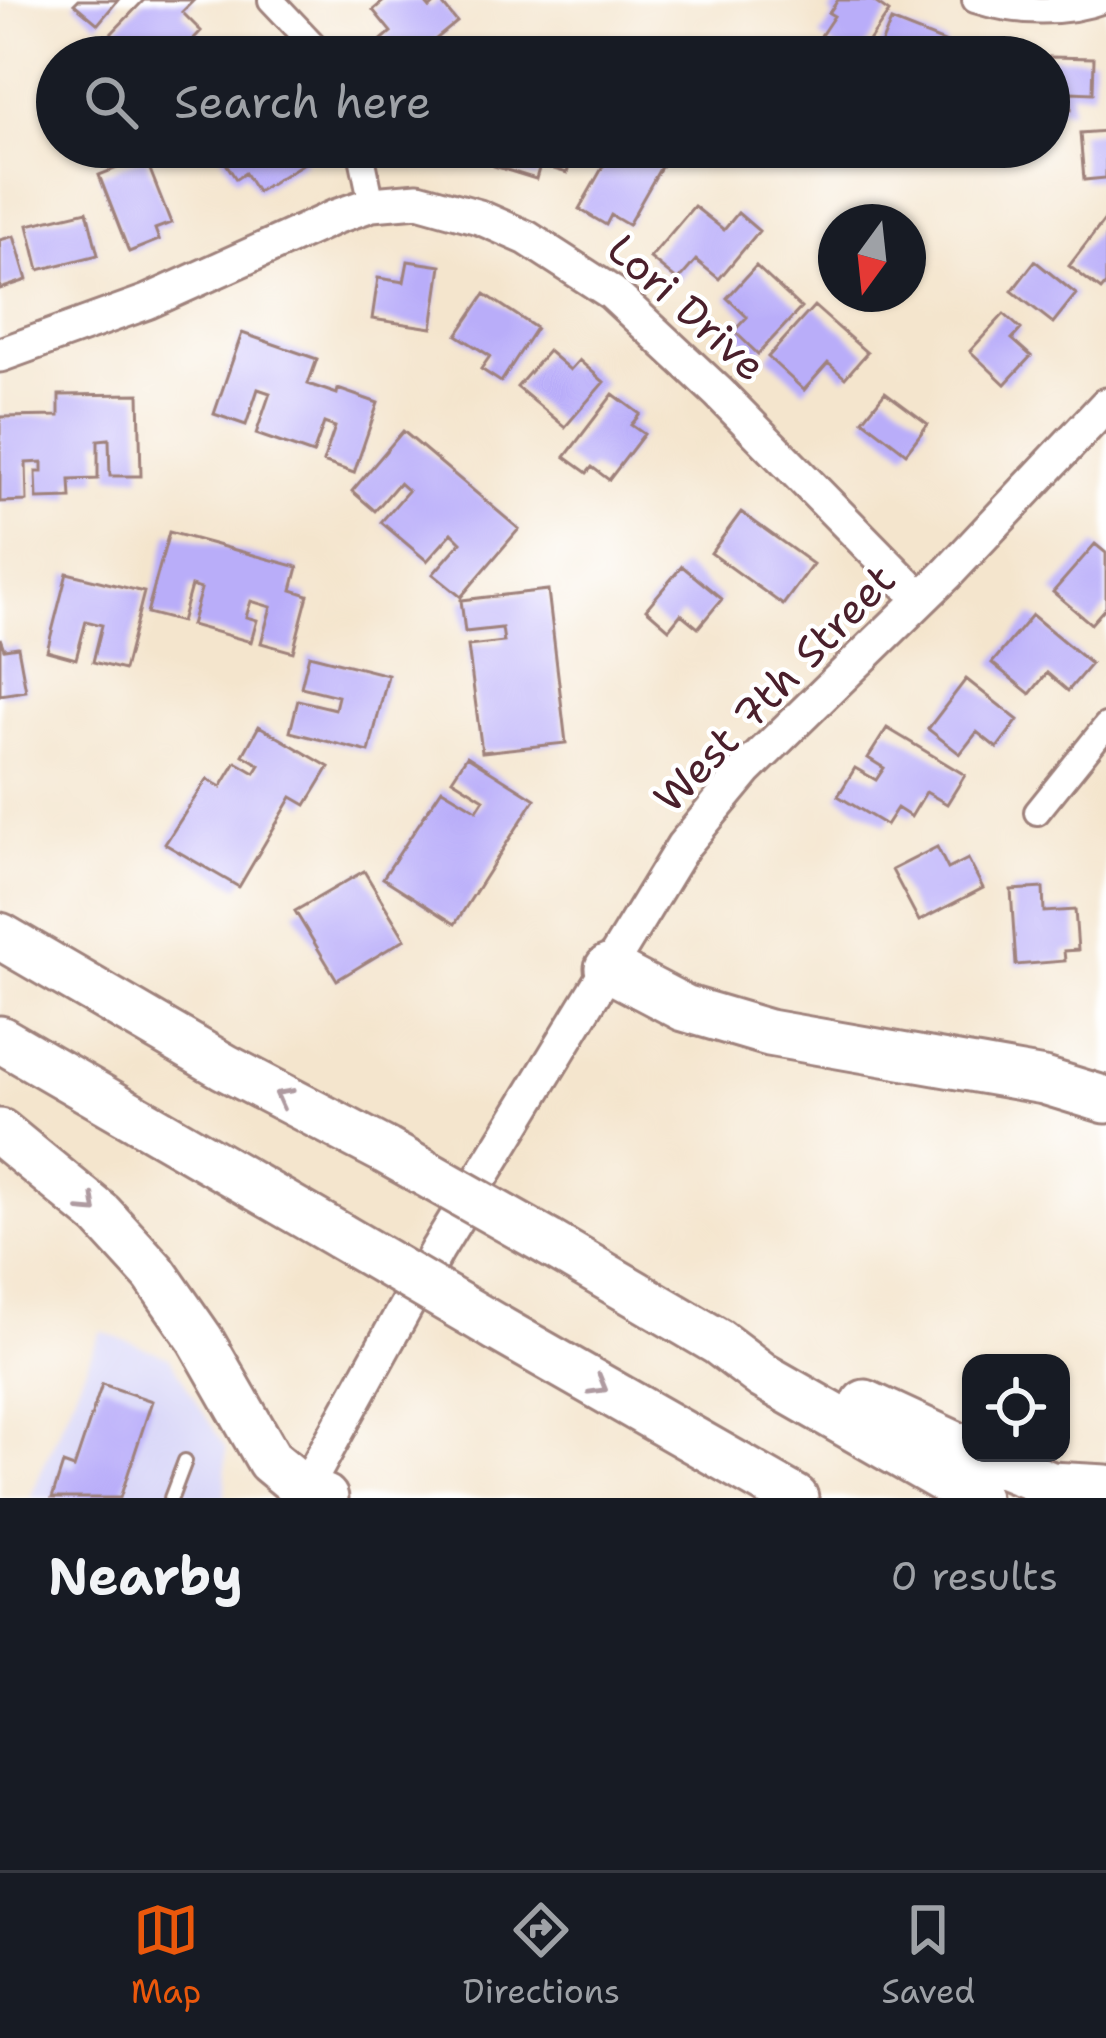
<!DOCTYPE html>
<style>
:root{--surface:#171b24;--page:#20242c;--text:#f1f3f6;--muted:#9ea1a6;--line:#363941;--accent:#ea580c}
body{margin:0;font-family:"Shantell Sans",sans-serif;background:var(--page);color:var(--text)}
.controls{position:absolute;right:36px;bottom:36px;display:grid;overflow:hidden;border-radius:24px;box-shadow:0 3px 9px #0004}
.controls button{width:108px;height:108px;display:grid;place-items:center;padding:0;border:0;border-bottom:3px solid var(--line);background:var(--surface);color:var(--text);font:60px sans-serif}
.compass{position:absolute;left:818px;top:204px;width:108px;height:108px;border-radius:50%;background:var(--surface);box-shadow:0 3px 9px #0004;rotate:195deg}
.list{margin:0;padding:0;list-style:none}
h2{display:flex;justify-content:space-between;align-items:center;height:156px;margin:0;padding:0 48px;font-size:51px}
h2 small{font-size:39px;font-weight:400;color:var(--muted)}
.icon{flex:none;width:66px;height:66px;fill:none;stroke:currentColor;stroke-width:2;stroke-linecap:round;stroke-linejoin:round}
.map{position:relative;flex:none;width:1106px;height:1498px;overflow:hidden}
.search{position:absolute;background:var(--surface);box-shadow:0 3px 9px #0004;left:36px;right:36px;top:36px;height:132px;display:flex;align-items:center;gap:30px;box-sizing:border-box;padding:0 42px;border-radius:66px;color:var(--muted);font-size:45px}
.sheet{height:372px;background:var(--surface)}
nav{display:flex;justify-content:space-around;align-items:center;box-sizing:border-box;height:168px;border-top:3px solid var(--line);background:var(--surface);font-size:33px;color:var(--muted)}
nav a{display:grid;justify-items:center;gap:6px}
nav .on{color:var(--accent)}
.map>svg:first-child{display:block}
.built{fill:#d9d7f8}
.building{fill:#b9adf9}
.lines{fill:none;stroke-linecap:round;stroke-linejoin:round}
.lane-casing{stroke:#9f827c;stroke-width:18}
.street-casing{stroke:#9f827c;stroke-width:30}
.secondary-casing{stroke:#9f827c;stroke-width:39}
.highway-casing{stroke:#9f827c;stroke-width:51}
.lane{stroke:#fff;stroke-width:12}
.street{stroke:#fff;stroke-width:24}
.secondary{stroke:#fff;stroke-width:33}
.highway{stroke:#fff;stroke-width:45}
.highway-bridge-casing{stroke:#9f827c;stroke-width:51;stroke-linecap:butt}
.highway-bridge{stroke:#fff;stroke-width:45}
.oneway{stroke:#ae9aa0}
.labels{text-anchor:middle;stroke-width:9;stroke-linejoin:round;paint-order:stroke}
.street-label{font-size:42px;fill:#4a1f2b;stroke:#fff}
</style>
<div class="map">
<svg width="1106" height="1498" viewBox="0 0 1106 1498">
<rect width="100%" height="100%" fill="#fff"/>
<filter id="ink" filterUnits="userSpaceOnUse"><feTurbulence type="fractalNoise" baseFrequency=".00833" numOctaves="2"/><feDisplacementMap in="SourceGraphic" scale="24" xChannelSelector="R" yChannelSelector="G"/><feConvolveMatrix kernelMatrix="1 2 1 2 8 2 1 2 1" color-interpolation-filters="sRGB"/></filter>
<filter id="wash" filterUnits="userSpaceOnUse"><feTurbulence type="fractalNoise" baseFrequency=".004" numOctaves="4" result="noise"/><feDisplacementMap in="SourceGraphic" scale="48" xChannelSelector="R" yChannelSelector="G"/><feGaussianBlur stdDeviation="2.7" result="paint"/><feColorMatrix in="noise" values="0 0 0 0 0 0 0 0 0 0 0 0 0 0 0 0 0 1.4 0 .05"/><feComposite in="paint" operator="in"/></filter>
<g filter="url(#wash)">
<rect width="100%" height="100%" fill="#f4e5cd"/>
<!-- built -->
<path class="built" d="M 101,1331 L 169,1357 L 226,1449 L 225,1498 L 30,1498 Z"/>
<g id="blocks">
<!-- building -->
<path class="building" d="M 78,0 L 118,0 L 98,24 L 74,4 Z
M 144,0 L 194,0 L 182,12 L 201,31 L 176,57 L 134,57 L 111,34 Z
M 385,0 L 423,0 L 430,8 L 439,0 L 457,22 L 414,57 L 390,57 L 378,43 L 391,32 L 373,10 Z
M 838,0 L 872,0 L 889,12 L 858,57 L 850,57 L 820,37 L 834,16 L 829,13 Z
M 891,21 L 947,43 L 941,57 L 877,54 Z
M 238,45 L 246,57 L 218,57 Z
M 1049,57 L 1094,58 L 1093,93 L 1071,92 L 1071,110 L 1052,109 L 1049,103 Z
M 1106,131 L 1106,178 L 1084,180 L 1080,133 Z
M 232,147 L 297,147 L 306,162 L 257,192 L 245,173 L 236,179 L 220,154 Z
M 500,147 L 575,147 L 567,173 L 540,165 L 536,179 L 494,166 Z
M 614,147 L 632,147 L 641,152 L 647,147 L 666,158 L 628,225 L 611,215 L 606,225 L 579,209 Z
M 145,157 L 171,223 L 155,229 L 159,240 L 129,252 L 99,175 Z
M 694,206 L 724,230 L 738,213 L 759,231 L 719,279 L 696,260 L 678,281 L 650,258 Z
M 87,211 L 98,255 L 39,270 L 28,225 Z
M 1106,218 L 1106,284 L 1101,290 L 1069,266 Z
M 14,236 L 27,280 L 0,289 L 0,240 Z
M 408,261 L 441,266 L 432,328 L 372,319 L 378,278 L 404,282 Z
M 1035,261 L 1076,294 L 1053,323 L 1012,291 Z
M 756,266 L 801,308 L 758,354 L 734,331 L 747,317 L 727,298 Z
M 485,294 L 536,328 L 501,382 L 481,369 L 490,356 L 457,335 Z
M 814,306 L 867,353 L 845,378 L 828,363 L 804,390 L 768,357 Z
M 1004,314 L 1021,329 L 1012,339 L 1031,356 L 1005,384 L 970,351 Z
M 242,333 L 317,359 L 308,384 L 337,394 L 338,389 L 378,403 L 354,473 L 323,462 L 335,427 L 324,423 L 313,454 L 256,434 L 270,393 L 258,389 L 246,425 L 214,414 Z
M 548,351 L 570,370 L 579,360 L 604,382 L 565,427 L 517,387 Z
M 885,392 L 928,424 L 906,453 L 863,420 Z
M 139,394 L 141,476 L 110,476 L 109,439 L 98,440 L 98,479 L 70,480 L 71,498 L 37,499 L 36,472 L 42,472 L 42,462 L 26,463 L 27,501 L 0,502 L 0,417 L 59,416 L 59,395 Z
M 613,394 L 640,414 L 631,425 L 644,434 L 609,480 L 592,467 L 587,473 L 565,457 Z
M 403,431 L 519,529 L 461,597 L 433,574 L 461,542 L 452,533 L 427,561 L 381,522 L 408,491 L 399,483 L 375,511 L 352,491 Z
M 741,512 L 813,564 L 783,605 L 711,553 Z
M 169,532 L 298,567 L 292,590 L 308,595 L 293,652 L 261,643 L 271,607 L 251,601 L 246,617 L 257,620 L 251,642 L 191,625 L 201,589 L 191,586 L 181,622 L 147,613 Z
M 1095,544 L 1106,553 L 1106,607 L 1091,624 L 1053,592 Z
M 682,566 L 722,599 L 698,628 L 681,614 L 669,629 L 646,609 Z
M 67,573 L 144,592 L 124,670 L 93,662 L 102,625 L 86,621 L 76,659 L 47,651 Z
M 548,590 L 566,743 L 482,752 L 468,646 L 504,642 L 502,628 L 465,632 L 461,600 Z
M 1032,615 L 1091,664 L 1068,691 L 1047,673 L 1030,694 L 992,663 Z
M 0,638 L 4,649 L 18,647 L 26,691 L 0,695 Z
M 309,655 L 388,675 L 369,752 L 290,732 L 298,700 L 335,709 L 338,696 L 301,687 Z
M 966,679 L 1018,720 L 997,748 L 977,732 L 960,754 L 928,729 Z
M 259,726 L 329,767 L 306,805 L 292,797 L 239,887 L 165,844 L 207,779 L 221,787 L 236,762 L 255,773 L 260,765 L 243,755 Z
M 887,728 L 965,775 L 947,804 L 926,792 L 911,817 L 897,808 L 886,825 L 838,796 L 855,768 L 876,780 L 884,768 L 868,758 Z
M 467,756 L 535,799 L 455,924 L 383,878 L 442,789 L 477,810 L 484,799 L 452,779 Z
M 937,847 L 948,869 L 968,859 L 983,888 L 919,921 L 892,870 Z
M 364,871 L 405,939 L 337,980 L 295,911 Z
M 1043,888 L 1044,912 L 1075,910 L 1078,950 L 1064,951 L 1065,961 L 1016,965 L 1011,890 Z
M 102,1384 L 152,1401 L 120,1498 L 52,1498 L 63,1464 L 74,1468 Z"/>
</g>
</g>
<g filter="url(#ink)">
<use href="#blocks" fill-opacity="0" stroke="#9f827c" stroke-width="3"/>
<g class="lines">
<defs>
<path id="lane" d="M 171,1498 L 185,1461"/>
<path id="street" d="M 271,0 L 325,57
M 975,0 C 1015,13 1064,15 1104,0
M 360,147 L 372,204
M 1037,812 L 1106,726"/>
<path id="secondary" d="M 0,355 L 147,302 L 335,217 L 372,204 L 418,200 L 479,217 L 527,238 L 612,293 L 719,393 L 921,599
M 300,1498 L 437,1250 L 683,846 L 746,770 L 947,574 L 1106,405"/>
<path id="highway" d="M 0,936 L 225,1067 L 386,1151
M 608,968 L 684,1008 L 769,1033 L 1044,1081 L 1106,1100
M 0,1039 L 340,1236
M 0,1132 L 101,1215 L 154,1273 L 200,1339 L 270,1461 L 305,1490 L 325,1498
M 549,1243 L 718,1342 L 763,1376 L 976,1498
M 497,1328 L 795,1498
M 865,1403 L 971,1452
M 972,1453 L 1051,1485 L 1106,1488"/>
</defs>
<!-- lane casing -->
<use href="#lane" class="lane-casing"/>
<!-- street casing -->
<use href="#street" class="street-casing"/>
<!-- secondary casing -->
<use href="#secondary" class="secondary-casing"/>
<!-- highway casing -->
<use href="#highway" class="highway-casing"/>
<!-- lane -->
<use href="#lane" class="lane"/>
<!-- street -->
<use href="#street" class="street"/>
<!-- secondary -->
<use href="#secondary" class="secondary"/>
<!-- highway -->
<use href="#highway" class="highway"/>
<defs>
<path id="highway-bridge" d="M 386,1151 L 549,1243
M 340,1236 L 497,1328"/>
</defs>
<!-- highway-bridge casing -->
<use href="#highway-bridge" class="highway-bridge-casing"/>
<!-- highway-bridge -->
<use href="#highway-bridge" class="highway-bridge"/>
</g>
<!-- one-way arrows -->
<defs><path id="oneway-chevron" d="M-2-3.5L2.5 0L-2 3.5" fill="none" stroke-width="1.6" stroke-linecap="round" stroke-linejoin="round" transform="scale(3)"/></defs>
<g class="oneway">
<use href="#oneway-chevron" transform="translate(283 1097) rotate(-152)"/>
<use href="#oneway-chevron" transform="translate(90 1206) rotate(43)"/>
<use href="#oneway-chevron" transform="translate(599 1386) rotate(30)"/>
</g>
</g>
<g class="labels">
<!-- street labels -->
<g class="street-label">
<text transform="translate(687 307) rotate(42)" y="15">Lori Drive</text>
<text transform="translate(774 688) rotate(-46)" y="15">West 7th Street</text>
</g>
</g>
</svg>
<div class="controls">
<button><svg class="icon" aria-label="locate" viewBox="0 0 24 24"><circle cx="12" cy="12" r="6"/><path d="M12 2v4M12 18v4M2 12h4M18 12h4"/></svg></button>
</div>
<svg class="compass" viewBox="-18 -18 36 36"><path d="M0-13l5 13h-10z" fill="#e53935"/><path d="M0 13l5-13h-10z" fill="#9ea1a6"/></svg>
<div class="search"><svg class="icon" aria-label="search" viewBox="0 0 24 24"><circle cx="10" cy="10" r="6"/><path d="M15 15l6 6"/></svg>Search here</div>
</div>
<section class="sheet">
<h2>Nearby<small>0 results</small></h2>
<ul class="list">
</ul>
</section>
<nav>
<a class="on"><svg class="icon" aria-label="map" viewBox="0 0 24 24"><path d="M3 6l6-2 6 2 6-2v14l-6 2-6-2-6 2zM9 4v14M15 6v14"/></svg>Map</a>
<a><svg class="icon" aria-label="directions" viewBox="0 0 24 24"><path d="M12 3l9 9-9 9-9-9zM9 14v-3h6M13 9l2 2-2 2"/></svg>Directions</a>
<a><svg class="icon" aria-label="saved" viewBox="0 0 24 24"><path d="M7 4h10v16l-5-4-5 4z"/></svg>Saved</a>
</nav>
